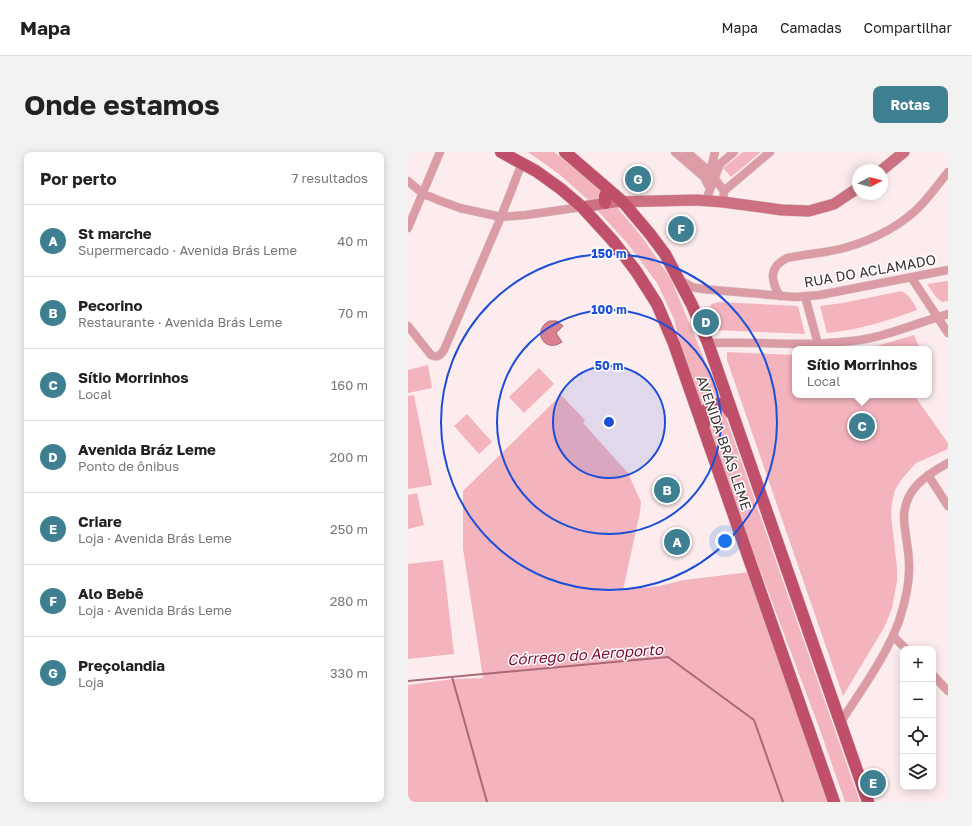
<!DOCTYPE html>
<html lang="pt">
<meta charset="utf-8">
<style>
:root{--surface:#fff;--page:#f2f2f2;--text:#222;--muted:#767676;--line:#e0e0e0;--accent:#3e7f91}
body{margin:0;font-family:"Golos Text",sans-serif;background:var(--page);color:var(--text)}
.controls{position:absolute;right:12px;bottom:12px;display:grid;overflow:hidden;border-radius:8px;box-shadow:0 2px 10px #0003}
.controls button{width:36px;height:36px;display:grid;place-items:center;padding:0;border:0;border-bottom:1px solid var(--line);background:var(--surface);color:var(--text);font:20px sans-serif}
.compass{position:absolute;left:444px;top:12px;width:36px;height:36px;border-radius:50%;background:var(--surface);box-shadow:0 2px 10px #0003;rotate:83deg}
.you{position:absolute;left:317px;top:389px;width:14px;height:14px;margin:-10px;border:3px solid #fff;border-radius:50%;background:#1a73e8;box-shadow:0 0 0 6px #1a73e833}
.badge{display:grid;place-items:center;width:26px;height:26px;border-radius:50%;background:var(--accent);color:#fff;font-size:13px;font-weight:700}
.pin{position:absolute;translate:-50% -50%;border:2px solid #fff;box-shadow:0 1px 4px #0006}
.popup{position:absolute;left:384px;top:194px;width:140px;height:52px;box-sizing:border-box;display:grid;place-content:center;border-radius:8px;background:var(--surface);filter:drop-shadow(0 1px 3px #0005);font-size:13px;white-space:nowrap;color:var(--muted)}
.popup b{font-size:15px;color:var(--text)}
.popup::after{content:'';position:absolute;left:50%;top:100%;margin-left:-8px;border:8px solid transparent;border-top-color:var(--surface)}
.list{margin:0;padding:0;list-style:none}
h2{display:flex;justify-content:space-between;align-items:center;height:52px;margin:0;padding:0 16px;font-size:17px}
h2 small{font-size:13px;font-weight:400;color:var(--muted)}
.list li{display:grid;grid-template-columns:26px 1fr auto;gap:12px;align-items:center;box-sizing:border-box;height:72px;padding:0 16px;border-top:1px solid var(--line)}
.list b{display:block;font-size:15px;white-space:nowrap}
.list p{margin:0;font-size:13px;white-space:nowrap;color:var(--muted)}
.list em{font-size:13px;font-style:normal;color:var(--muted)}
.icon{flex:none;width:22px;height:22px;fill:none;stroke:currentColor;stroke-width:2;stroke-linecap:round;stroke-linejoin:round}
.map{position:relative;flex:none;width:540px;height:650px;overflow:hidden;border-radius:8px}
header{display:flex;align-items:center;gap:24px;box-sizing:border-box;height:56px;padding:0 20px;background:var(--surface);border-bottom:1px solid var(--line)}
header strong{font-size:19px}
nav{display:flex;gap:22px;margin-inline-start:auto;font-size:14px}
.intro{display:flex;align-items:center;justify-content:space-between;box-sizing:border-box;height:96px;padding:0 24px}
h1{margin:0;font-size:28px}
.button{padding:10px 18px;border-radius:8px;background:var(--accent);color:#fff;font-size:14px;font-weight:700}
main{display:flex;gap:24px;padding:0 24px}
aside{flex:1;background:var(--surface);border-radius:8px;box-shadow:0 2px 10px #0003}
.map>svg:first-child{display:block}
.green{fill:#f3b4be}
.water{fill:#da8091;stroke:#ab6975}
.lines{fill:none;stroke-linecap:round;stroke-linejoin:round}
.stream{stroke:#ab6975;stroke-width:2}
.street-casing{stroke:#d7c7c9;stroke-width:9}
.secondary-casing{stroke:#d7c7c9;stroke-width:12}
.primary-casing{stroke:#d7c7c9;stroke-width:13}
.street{stroke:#dc9ca6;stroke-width:8}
.secondary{stroke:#cd7182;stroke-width:11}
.primary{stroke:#c04f69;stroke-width:12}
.ring{fill:none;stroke:#1d4ed8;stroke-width:2}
.labels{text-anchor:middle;stroke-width:3;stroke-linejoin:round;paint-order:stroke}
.street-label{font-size:14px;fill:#3d3234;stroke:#fff}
.water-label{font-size:15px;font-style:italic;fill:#7a0b32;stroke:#fff}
.centre{fill:#1d4ed8;stroke:#fff;stroke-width:2}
.ring-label{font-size:12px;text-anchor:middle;font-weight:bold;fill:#1d4ed8;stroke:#fff;stroke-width:3;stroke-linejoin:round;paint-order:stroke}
</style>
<header>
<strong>Mapa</strong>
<nav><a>Mapa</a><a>Camadas</a><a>Compartilhar</a></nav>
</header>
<div class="intro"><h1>Onde estamos</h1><a class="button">Rotas</a></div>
<main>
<aside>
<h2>Por perto<small>7 resultados</small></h2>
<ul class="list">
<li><span class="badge">A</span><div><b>St marche</b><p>Supermercado · Avenida Brás Leme</p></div><em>40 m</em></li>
<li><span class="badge">B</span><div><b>Pecorino</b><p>Restaurante · Avenida Brás Leme</p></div><em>70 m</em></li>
<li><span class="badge">C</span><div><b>Sítio Morrinhos</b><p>Local</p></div><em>160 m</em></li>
<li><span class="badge">D</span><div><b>Avenida Bráz Leme</b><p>Ponto de ônibus</p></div><em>200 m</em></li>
<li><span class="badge">E</span><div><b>Criare</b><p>Loja · Avenida Brás Leme</p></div><em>250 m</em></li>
<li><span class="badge">F</span><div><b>Alo Bebê</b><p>Loja · Avenida Brás Leme</p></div><em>280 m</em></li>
<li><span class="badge">G</span><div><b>Preçolandia</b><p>Loja</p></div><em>330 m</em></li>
</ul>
</aside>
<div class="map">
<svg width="540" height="650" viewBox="0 0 540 650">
<rect width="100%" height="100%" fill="#fdecee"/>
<!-- green -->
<path class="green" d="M 120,0 L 146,0 L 192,35 L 234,85 L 263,127 L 306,231 L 452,650 L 437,650 L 412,578 L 319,330 L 275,204 L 266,167 L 249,131 L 220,92 L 178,46 L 151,22 Z
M 335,0 L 353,0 L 323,25 L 315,16 Z
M 540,129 L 540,149 L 534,150 L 528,145 L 519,132 Z
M 493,139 C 500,141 507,152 509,158 C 480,169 450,178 419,181 L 412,154 L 435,151 Z
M 311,150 L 390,154 L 397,182 L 308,178 L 301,162 L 300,157 L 304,152 Z
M 506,183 L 512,197 L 461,197 L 465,196 L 465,195 Z
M 319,200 L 387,203 L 387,243 L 506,243 L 540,291 L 540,297 L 508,311 L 493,328 L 487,338 L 484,351 L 483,363 L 489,416 L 489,429 L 484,456 L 477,474 L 435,544 L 319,208 Z
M 20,213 L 24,236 L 0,241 L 0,218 Z
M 131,216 L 146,232 L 116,261 L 101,245 Z
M 6,243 L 24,333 L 0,337 L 0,244 Z
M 153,243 L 177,268 L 175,271 L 220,321 L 233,350 L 232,360 L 215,438 L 251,434 L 276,428 L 342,420 L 423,650 L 0,650 L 0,533 L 45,527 L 75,526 L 55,397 L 55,339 Z
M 59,262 L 84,290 L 71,302 L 46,274 Z
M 9,341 L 16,373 L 0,377 L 0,343 Z
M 35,408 L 46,502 L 0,507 L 0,412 Z"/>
<!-- water -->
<path class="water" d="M 141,169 L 149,169 L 155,174 L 148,181 L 154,190 C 137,202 123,179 141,169 Z"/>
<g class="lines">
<!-- stream -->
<path class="stream" d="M 44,525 L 79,650
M 0,529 L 260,505 L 346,568 L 375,650"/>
<defs>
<path id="street" d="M 267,0 L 296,25 L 302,37
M 279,0 L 302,20 L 316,39
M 302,20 L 307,0
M 0,29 L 14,41 L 30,48 L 52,56 L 93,65 L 118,63 L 174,55
M 298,48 L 312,12 L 326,0
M 315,50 L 316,39 L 362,0
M 0,76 L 32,0
M 503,125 L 540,181
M 272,128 L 284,135 L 294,137 L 387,145 L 412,143 L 540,118
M 372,144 C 362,128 361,115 379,106 C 398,102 418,101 436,96 C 465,88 495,73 515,51 C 524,41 532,30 540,20
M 397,144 L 410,192
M 0,174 L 23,203 C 29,206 32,204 36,198 L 93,65 L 114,11
M 300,191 C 348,189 396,195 443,189 C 476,186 508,171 540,162
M 520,323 L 540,354
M 485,484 L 498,497
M 525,523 L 540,539
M 432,571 C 452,540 479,503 491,469 C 497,451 502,432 501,412 C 501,396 496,380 496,364 C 497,337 518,323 540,311"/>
<path id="secondary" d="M 474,18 L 496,0
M 174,55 L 206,50 L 288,48 L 315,50 L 374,58 L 401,59 L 426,52 L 450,36"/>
<path id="primary" d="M 93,0 L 128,19 L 153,37 L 174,55 L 205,89 L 228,119 L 249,152 L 266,192 L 295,275 L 426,650
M 157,0 L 215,50 L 242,82 L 257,102 L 284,153 L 300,191 L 460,650
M 197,51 L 197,44 L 200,37
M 296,273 C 296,269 295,263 297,260 C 300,254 312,249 318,254 C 320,256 321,260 324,262"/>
</defs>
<!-- street casing -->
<use href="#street" class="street-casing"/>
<!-- secondary casing -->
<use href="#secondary" class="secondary-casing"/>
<!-- primary casing -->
<use href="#primary" class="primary-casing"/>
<!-- street -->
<use href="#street" class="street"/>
<!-- secondary -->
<use href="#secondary" class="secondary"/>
<!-- primary -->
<use href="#primary" class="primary"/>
</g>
<!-- distance rings -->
<circle cx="201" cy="270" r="56" fill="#1d4ed8" fill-opacity=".12"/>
<g class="ring">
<circle cx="201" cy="270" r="56"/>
<circle cx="201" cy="270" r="112"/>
<circle cx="201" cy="270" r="168"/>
</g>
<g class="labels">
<!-- street labels -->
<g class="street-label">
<text transform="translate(462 119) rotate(-10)" y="5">RUA DO ACLAMADO</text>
<text transform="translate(316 291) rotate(71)" y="5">AVENIDA BRÁS LEME</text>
</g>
<!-- water labels -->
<g class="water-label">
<text transform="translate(177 503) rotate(-4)" y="5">Córrego do Aeroporto</text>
</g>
</g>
<circle cx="201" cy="270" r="6" class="centre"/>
<g class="ring-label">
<text x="201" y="106">150 m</text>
<text x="201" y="162">100 m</text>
<text x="201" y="218">50 m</text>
</g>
</svg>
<div class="controls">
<button>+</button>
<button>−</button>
<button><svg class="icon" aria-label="locate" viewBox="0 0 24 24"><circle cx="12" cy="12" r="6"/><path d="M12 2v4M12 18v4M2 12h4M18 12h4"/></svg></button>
<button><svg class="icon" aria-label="layers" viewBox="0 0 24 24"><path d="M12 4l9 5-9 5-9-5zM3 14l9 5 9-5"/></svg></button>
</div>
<svg class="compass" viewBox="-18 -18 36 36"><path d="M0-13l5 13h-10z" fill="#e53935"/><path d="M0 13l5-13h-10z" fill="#767676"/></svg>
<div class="you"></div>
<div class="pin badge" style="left:269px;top:390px">A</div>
<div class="pin badge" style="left:259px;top:338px">B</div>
<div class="pin badge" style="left:454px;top:274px">C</div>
<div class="popup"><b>Sítio Morrinhos</b>Local</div>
<div class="pin badge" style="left:298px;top:170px">D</div>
<div class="pin badge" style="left:465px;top:631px">E</div>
<div class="pin badge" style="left:273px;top:77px">F</div>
<div class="pin badge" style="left:230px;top:27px">G</div>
</div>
</main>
